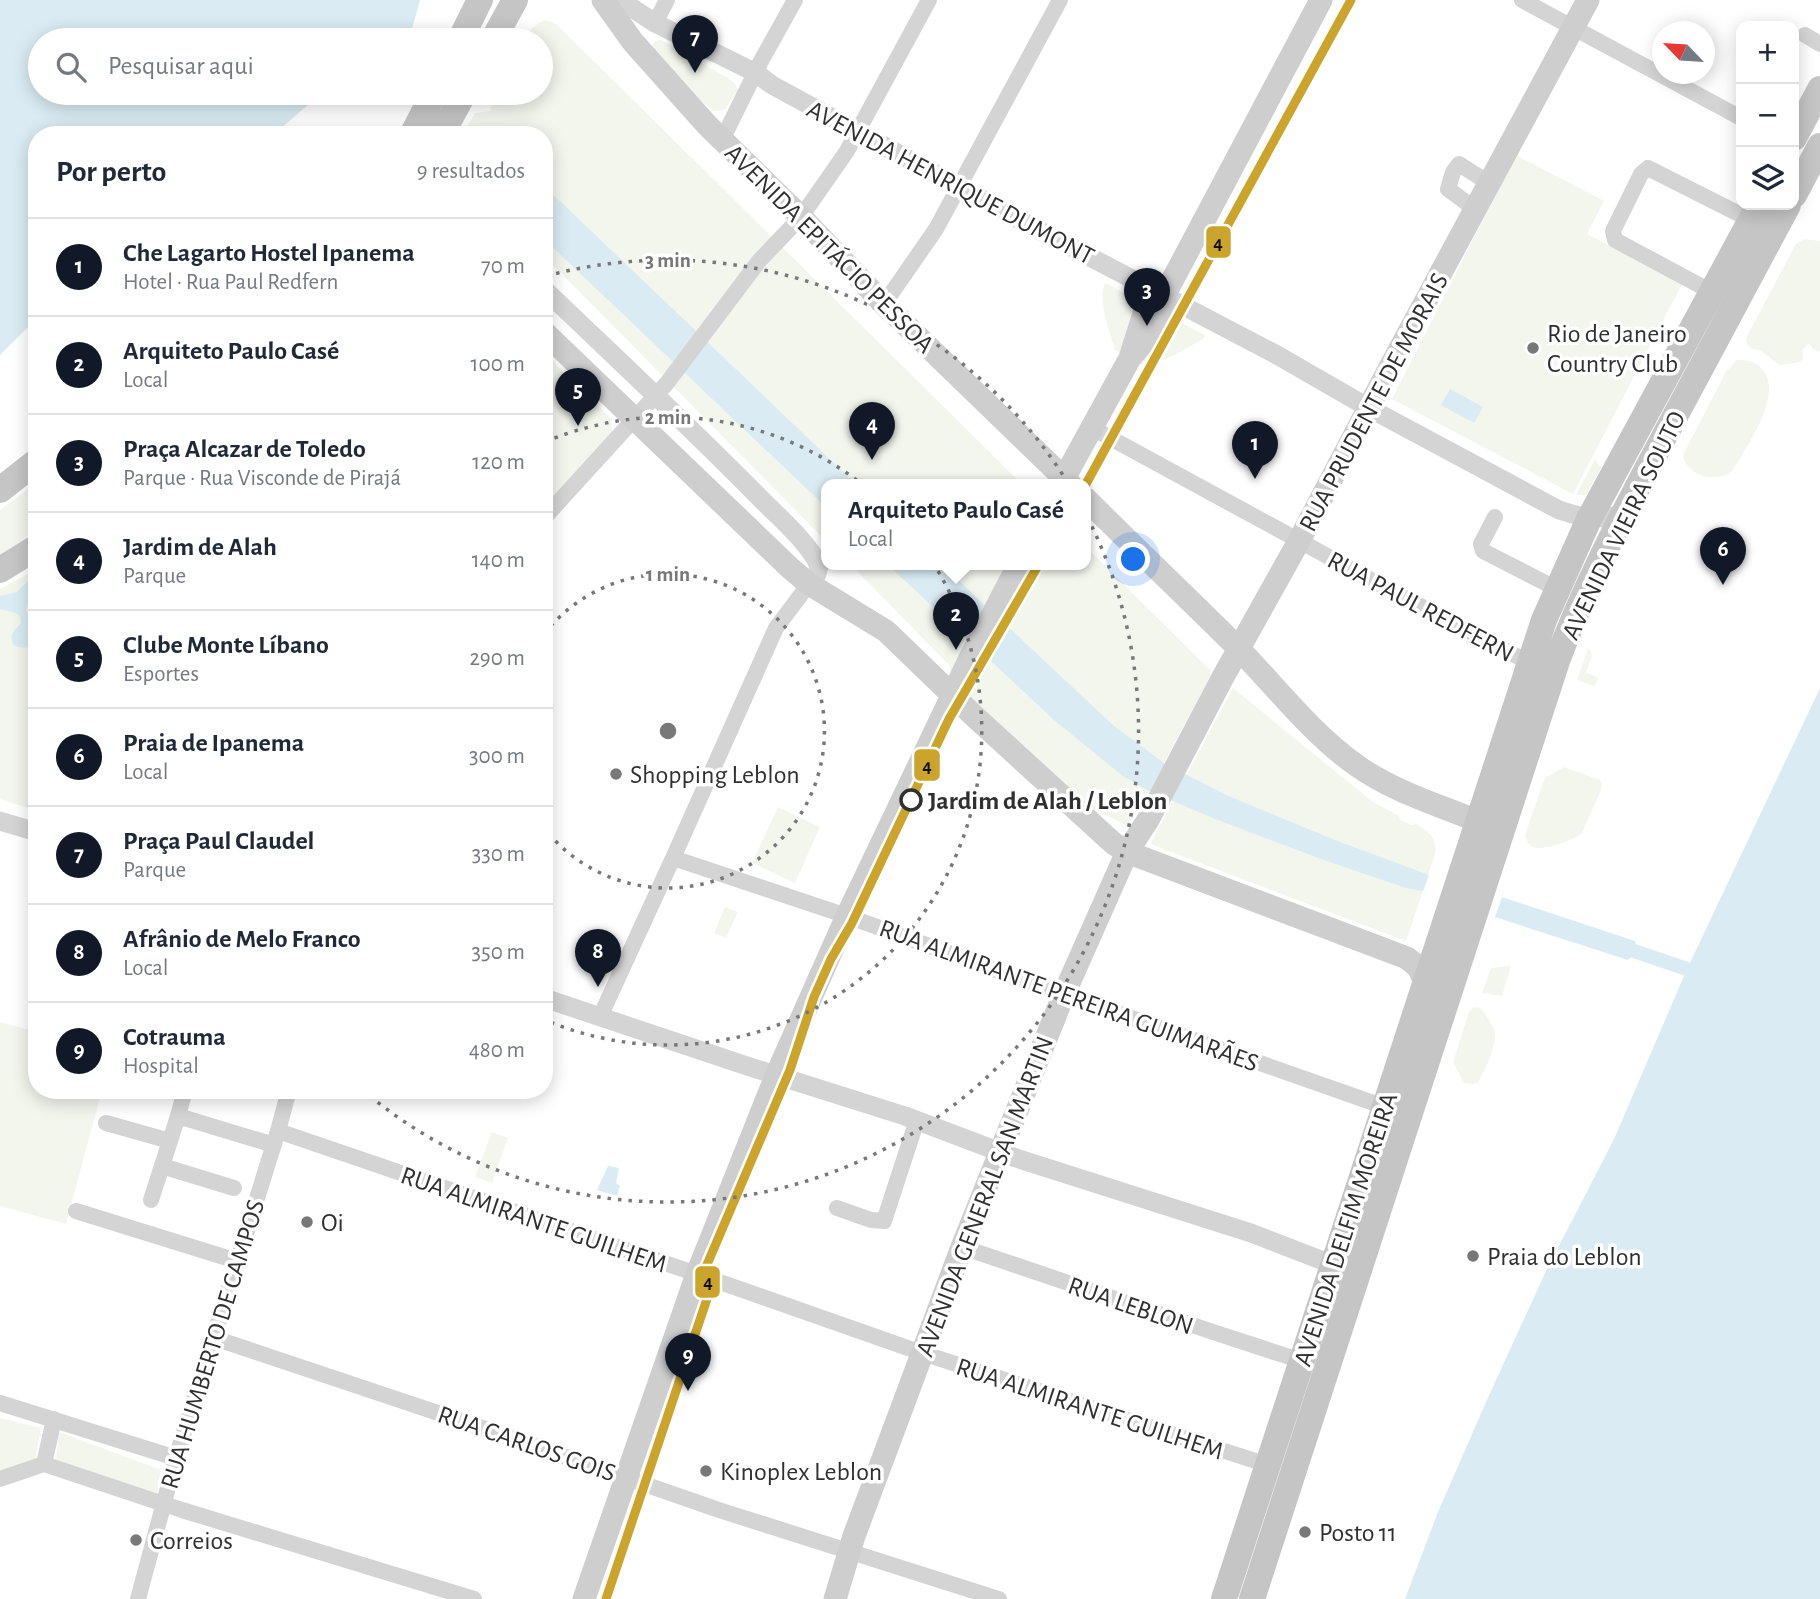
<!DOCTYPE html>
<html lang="pt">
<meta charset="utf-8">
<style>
:root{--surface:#fff;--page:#f2f2f3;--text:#1f2937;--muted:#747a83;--line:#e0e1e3;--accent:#111827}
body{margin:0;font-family:"Alegreya Sans",sans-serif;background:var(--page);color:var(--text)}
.controls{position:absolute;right:21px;top:21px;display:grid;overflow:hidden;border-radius:14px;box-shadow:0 4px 18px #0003}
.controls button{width:63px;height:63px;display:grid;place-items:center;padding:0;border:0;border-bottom:2px solid var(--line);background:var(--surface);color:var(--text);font:35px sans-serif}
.compass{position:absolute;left:1652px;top:21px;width:63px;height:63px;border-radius:50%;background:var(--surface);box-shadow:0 4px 18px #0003;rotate:295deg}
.you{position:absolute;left:1134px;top:560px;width:24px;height:24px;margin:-18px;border:5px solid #fff;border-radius:50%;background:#1a73e8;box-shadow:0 0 0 10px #1a73e833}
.badge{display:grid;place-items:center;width:46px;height:46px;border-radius:50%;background:var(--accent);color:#fff;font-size:23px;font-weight:700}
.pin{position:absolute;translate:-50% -58px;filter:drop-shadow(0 2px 4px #0008)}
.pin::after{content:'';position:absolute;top:37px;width:24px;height:21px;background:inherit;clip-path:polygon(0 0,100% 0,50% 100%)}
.popup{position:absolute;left:821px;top:479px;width:270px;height:91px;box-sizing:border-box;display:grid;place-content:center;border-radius:14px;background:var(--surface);filter:drop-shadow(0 2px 5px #0005);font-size:23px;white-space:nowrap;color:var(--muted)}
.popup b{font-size:26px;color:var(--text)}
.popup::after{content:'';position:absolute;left:50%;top:100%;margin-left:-14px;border:14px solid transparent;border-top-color:var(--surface)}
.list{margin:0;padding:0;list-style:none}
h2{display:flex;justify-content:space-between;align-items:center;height:91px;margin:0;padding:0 28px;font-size:30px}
h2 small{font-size:23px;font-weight:400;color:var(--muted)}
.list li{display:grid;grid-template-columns:46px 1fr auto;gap:21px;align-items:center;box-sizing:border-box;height:98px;padding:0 28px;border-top:2px solid var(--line)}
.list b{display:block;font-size:26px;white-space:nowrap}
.list p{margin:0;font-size:23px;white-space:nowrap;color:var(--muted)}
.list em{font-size:23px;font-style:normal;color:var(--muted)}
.icon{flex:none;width:38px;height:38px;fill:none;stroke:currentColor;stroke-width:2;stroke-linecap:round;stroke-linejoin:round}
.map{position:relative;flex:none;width:1820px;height:1599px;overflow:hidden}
.search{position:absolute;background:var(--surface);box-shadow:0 4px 18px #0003;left:28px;top:28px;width:525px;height:77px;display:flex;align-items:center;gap:18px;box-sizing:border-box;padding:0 24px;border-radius:38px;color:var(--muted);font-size:26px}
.panel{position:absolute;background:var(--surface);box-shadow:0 4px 18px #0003;left:28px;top:126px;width:525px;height:973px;border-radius:28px}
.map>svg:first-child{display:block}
.green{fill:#f2f6ed}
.water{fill:#daebf3}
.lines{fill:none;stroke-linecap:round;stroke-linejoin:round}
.canal{stroke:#daebf3;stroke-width:14}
.minor{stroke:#d4d4d4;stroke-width:16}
.tertiary{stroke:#d4d4d4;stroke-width:19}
.secondary{stroke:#cecece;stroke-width:23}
.trunk{stroke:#c5c5c5;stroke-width:26}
.metro-1-casing{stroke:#fff;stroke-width:14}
.metro-1{stroke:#cba52b;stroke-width:9}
.ring{fill:none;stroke:#787878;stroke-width:3.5;stroke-dasharray:3.5 7}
.poi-dot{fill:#787878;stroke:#fff;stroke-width:2.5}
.stop-dot{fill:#fff;stroke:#303030;stroke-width:3.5}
.labels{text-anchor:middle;stroke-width:7;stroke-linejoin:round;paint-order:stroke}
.street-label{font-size:26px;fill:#303030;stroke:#fff}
.poi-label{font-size:26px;fill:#303030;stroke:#fff;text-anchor:start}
.stop-label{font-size:26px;font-weight:bold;fill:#303030;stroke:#fff;text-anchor:start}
.centre{fill:#787878;stroke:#fff;stroke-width:3.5}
.ring-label{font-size:21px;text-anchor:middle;font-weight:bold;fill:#787878;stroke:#fff;stroke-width:7;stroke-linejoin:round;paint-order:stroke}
.line-badge{stroke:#fff;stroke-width:2.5}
.pale-badge-label{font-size:19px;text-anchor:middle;font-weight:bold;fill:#111}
</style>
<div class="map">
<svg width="1820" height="1599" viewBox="0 0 1820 1599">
<rect width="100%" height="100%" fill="#fff"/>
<!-- green -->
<path class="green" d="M 546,20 L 556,24 L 1022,484 L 827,484 L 826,541 L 544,256 L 544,135 L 463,135 L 475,113 L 490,111 L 497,93 L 541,93 L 541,40 L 524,40 C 530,30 534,24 546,20 Z
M 661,40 L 730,79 L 736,85 L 738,91 L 724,110 L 713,111 L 664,67 L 652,47 L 655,41 Z
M 1516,155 L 1604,201 L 1587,234 L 1682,284 L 1573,494 L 1392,399 Z
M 1804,239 L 1820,241 L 1820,352 L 1813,349 L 1810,344 L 1808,344 L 1803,350 L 1803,359 L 1800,362 L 1780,365 L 1761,351 L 1751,348 L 1747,344 L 1746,338 L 1796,244 Z
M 1105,283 L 1205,335 L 1203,339 L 1173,356 L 1144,366 L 1115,350 C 1110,332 1097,301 1105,283 Z
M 544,353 L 612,419 L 612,433 L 544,508 Z
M 1737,360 C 1750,360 1758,362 1765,373 C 1781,399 1746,447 1733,470 C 1719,484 1686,477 1683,455 L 1726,372 Z
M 1595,459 L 1601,468 L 1586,495 L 1576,495 Z
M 37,482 L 37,529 L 0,556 L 0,510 Z
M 1086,547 L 1210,670 L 1211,675 L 1149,791 L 1128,826 L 1083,804 L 962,698 L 949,665 L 850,564 L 1086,564 Z
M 37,569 L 37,811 L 0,799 L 0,589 Z
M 1588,649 L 1590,650 L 1592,656 L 1586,672 L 1599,678 L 1594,686 L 1577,680 Z
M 1233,688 L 1373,802 L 1399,816 L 1400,820 L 1411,825 L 1416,824 C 1430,833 1434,834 1436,851 L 1406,941 L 1153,845 L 1151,842 Z
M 1564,767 L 1600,780 L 1602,783 L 1601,790 L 1582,833 C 1574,840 1541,853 1531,846 C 1527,843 1527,840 1525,835 L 1544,780 L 1546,777 Z
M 778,807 L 820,827 L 795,883 L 752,863 Z
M 725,907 L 738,912 L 726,938 L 714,933 Z
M 1511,966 L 1502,996 L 1482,993 L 1491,968 Z
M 1478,1007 C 1484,1011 1485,1014 1489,1020 C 1490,1021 1494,1028 1494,1029 C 1499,1042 1485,1071 1478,1082 L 1473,1084 L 1464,1083 L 1454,1064 L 1454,1059 L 1469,1012 L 1473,1008 Z
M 0,1022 L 37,1032 L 37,1090 L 102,1090 L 66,1224 L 0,1206 Z
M 492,1132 L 508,1138 L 492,1183 L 475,1177 Z
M 0,1418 L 41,1428 L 35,1460 L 0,1474 Z
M 59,1432 L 161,1470 L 157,1493 L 56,1461 Z"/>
<!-- water -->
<path class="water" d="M 0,0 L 420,0 L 410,36 L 410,40 L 40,40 L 40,93 L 337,93 L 309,104 L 273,135 L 37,135 L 37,318 L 0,355 Z
M 544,187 L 563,204 L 856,484 L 827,484 L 826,507 L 809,491 L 544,239 Z
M 1450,389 L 1483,407 L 1474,423 L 1441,405 Z
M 887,564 L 941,564 L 1114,726 L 1164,763 L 1226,795 L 1335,840 L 1429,875 L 1423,891 L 1406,888 L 1321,859 L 1213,818 L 1149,791 L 1123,776 L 1054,720 Z
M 33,579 L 37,581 L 37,592 C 26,603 20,614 37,623 C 37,628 38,632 37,636 C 34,648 22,651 13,644 C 9,633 15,630 21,623 L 20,616 L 16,613 L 0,609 L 0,596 L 17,592 L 28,581 Z
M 1820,688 L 1820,1599 L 1405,1599 L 1438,1512 L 1486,1402 L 1545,1273 L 1614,1139 L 1687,969 Z
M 1502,897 L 1635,941 L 1637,952 L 1628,960 L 1495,917 Z
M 608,1166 L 619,1168 L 616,1183 L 620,1186 L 617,1196 L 597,1190 Z"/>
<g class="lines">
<!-- canal -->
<path class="canal" d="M 1619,946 L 1687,969"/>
<!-- minor -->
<path class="minor" d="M 1522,0 L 1741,118
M 655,23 L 667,0
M 1805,35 L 1820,44
M 722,140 L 761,61 L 795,0
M 1475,209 L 1448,189 L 1453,172 L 1459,164 L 1489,183
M 1712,292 L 1615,240 L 1613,231 L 1641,174 L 1648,168 L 1751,220
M 884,304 L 936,229 L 1060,0
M 1092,428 L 1384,587 L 1530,663
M 1495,517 L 1481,544 L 1483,551 L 1557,589
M 544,518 L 667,383 L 759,261 L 801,217 L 847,151 L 929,0
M 673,858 L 847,916 L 1012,976 L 1385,1107
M 600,1017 L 673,858 L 776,628 L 809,584
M 178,1116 L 185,1090
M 106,1123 L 170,1141
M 278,1131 L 697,1274 L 922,1353 L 1268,1465
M 162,1166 L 234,1188
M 151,1200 L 178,1116 L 274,1145
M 837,1208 L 871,1220 L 884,1221 L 917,1120
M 76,1211 L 237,1261
M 962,1247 L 1210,1331 L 1302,1361
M 214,1338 L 471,1424 L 719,1510 L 999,1599
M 0,1403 L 176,1458
M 44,1464 L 54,1419
M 0,1479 L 44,1464 L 182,1510 L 474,1599
M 138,1599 L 176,1458 L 278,1131 L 289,1090"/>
<!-- tertiary -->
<path class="tertiary" d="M 620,0 L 655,23 L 756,73 L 772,85 L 1050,236 L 1277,355 L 1369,408 L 1559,510 L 1589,519 L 1623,515
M 544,289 C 615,357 687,424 756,494 C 776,515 808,541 819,566 L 817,574 L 809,584
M 0,821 L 37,832
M 544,998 L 747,1066 L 905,1116 L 1016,1158 L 1251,1233 L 1334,1265 L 1345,1263"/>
<!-- secondary -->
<path class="secondary" d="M 603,0 L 633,42 L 707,125 L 801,217 L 884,304 L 1070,484
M 544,332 L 790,568 L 809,584 L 886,631 L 973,715 L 1113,843 L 1127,852 L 1407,958 L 1418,967 L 1425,982
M 1130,358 L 1167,315 L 1164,296 L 1321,0
M 1061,484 L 1130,358 L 1147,304 L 1164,296
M 1086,499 C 1136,549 1188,598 1238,648 C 1277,688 1311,733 1356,765 C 1392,791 1436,804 1477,821
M 584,1599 L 697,1274 L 776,1076 L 847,916 L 971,656 L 1019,564
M 835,1599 L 854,1536 L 962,1247 L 1064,994 L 1127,852 L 1148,820 L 1223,677 L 1299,541 L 1389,369 L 1588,0"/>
<!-- trunk -->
<path class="trunk" d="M 460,40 L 480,0
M 493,40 L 515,0
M 412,135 L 434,93
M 441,135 L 464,93
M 1794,138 L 1820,89
M 1794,195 L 1820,146
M 0,490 L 37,461
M 0,570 L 37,547
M 1224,1599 L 1544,620 L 1589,519 L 1759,205
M 1252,1599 L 1557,661 C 1586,582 1626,509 1665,435 C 1706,358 1747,282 1788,205"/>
<defs>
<path id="metro-1" d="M 1086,484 L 1351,0
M 606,1599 L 711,1287 L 703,1274 L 790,1070 L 814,997 L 831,959 L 852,923 L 949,719 L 1039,564"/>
</defs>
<!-- metro-1 casing -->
<use href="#metro-1" class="metro-1-casing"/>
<!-- metro-1 -->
<use href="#metro-1" class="metro-1"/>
</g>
<!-- distance rings -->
<g class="ring">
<path d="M544 634A157 157 0 1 1 544 828"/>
<path d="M545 442A314 314 0 1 1 545 1020"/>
<path d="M546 276A471 471 0 1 1 365 1092"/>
</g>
<!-- markers -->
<g class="poi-dot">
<circle cx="1533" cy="348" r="7"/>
<circle cx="616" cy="774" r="7"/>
<circle cx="307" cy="1222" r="7"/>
<circle cx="1473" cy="1256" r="7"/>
<circle cx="706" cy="1471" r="7"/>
<circle cx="1305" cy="1532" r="7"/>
<circle cx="136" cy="1540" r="7"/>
</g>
<circle class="stop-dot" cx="911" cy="800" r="10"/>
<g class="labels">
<!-- street labels -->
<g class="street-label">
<text transform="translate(951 182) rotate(28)" y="9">AVENIDA HENRIQUE DUMONT</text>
<text transform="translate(830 248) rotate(45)" y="9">AVENIDA EPITÁCIO PESSOA</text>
<text transform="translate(1373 402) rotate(-62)" y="9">RUA PRUDENTE DE MORAIS</text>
<text transform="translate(1623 525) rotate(-64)" y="9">AVENIDA VIEIRA SOUTO</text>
<text transform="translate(1421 606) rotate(28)" y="9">RUA PAUL REDFERN</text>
<text transform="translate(1069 995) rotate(20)" y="9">RUA ALMIRANTE PEREIRA GUIMARÃES</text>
<text transform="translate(984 1196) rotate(-69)" y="9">AVENIDA GENERAL SAN MARTIN</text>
<text transform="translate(534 1219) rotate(19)" y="9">RUA ALMIRANTE GUILHEM</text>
<text transform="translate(1345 1229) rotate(-72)" y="9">AVENIDA DELFIM MOREIRA</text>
<text transform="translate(1131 1305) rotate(19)" y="9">RUA LEBLON</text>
<text transform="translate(212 1344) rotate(-73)" y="9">RUA HUMBERTO DE CAMPOS</text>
<text transform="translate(1090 1408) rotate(18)" y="9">RUA ALMIRANTE GUILHEM</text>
<text transform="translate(527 1443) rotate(19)" y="9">RUA CARLOS GOIS</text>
</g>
<!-- poi labels -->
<g class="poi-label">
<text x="1547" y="342">Rio de Janeiro<tspan x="1547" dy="30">Country Club</tspan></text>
<text x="630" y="783">Shopping Leblon</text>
<text x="321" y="1231">Oi</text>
<text x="1487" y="1265">Praia do Leblon</text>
<text x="720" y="1480">Kinoplex Leblon</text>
<text x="1319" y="1541">Posto 11</text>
<text x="150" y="1549">Correios</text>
</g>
<!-- stop labels -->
<g class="stop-label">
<text x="928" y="809">Jardim de Alah / Leblon</text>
</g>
</g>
<circle cx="668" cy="731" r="10" class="centre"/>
<g class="ring-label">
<text x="668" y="267">3 min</text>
<text x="668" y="424">2 min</text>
<text x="668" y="581">1 min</text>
</g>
<g class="line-badge">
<rect x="1205" y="225" width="27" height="34" rx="7" fill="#cba52b"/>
<rect x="913" y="748" width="28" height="34" rx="7" fill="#cba52b"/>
<rect x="694" y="1265" width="27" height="34" rx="7" fill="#cba52b"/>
</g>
<g class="pale-badge-label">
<text x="1218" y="249">4</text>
<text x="927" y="772">4</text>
<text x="708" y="1288">4</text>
</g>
</svg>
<div class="controls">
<button>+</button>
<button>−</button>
<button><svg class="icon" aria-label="layers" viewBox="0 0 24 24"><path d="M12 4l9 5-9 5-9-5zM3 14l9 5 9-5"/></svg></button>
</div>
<svg class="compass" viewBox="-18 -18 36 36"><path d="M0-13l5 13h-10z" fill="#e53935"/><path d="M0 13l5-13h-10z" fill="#747a83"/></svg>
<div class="you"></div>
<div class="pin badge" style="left:1255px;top:479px">1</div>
<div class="pin badge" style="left:956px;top:650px">2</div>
<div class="popup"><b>Arquiteto Paulo Casé</b>Local</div>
<div class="pin badge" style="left:1147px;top:326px">3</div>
<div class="pin badge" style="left:872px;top:460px">4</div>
<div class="pin badge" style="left:578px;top:426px">5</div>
<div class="pin badge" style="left:1723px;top:585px">6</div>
<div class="pin badge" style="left:695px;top:73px">7</div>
<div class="pin badge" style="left:598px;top:987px">8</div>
<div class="pin badge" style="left:688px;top:1391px">9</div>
<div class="search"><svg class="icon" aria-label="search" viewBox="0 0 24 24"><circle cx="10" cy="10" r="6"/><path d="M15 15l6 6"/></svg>Pesquisar aqui</div>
<section class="panel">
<h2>Por perto<small>9 resultados</small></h2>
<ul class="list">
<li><span class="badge">1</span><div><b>Che Lagarto Hostel Ipanema</b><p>Hotel · Rua Paul Redfern</p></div><em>70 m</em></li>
<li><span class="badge">2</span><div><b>Arquiteto Paulo Casé</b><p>Local</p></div><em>100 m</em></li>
<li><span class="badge">3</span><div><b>Praça Alcazar de Toledo</b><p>Parque · Rua Visconde de Pirajá</p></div><em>120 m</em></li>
<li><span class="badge">4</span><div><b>Jardim de Alah</b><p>Parque</p></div><em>140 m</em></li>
<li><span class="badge">5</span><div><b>Clube Monte Líbano</b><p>Esportes</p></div><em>290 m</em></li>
<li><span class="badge">6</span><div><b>Praia de Ipanema</b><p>Local</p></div><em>300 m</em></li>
<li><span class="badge">7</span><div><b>Praça Paul Claudel</b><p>Parque</p></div><em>330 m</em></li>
<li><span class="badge">8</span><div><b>Afrânio de Melo Franco</b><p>Local</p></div><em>350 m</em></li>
<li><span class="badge">9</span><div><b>Cotrauma</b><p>Hospital</p></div><em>480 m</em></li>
</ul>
</section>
</div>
